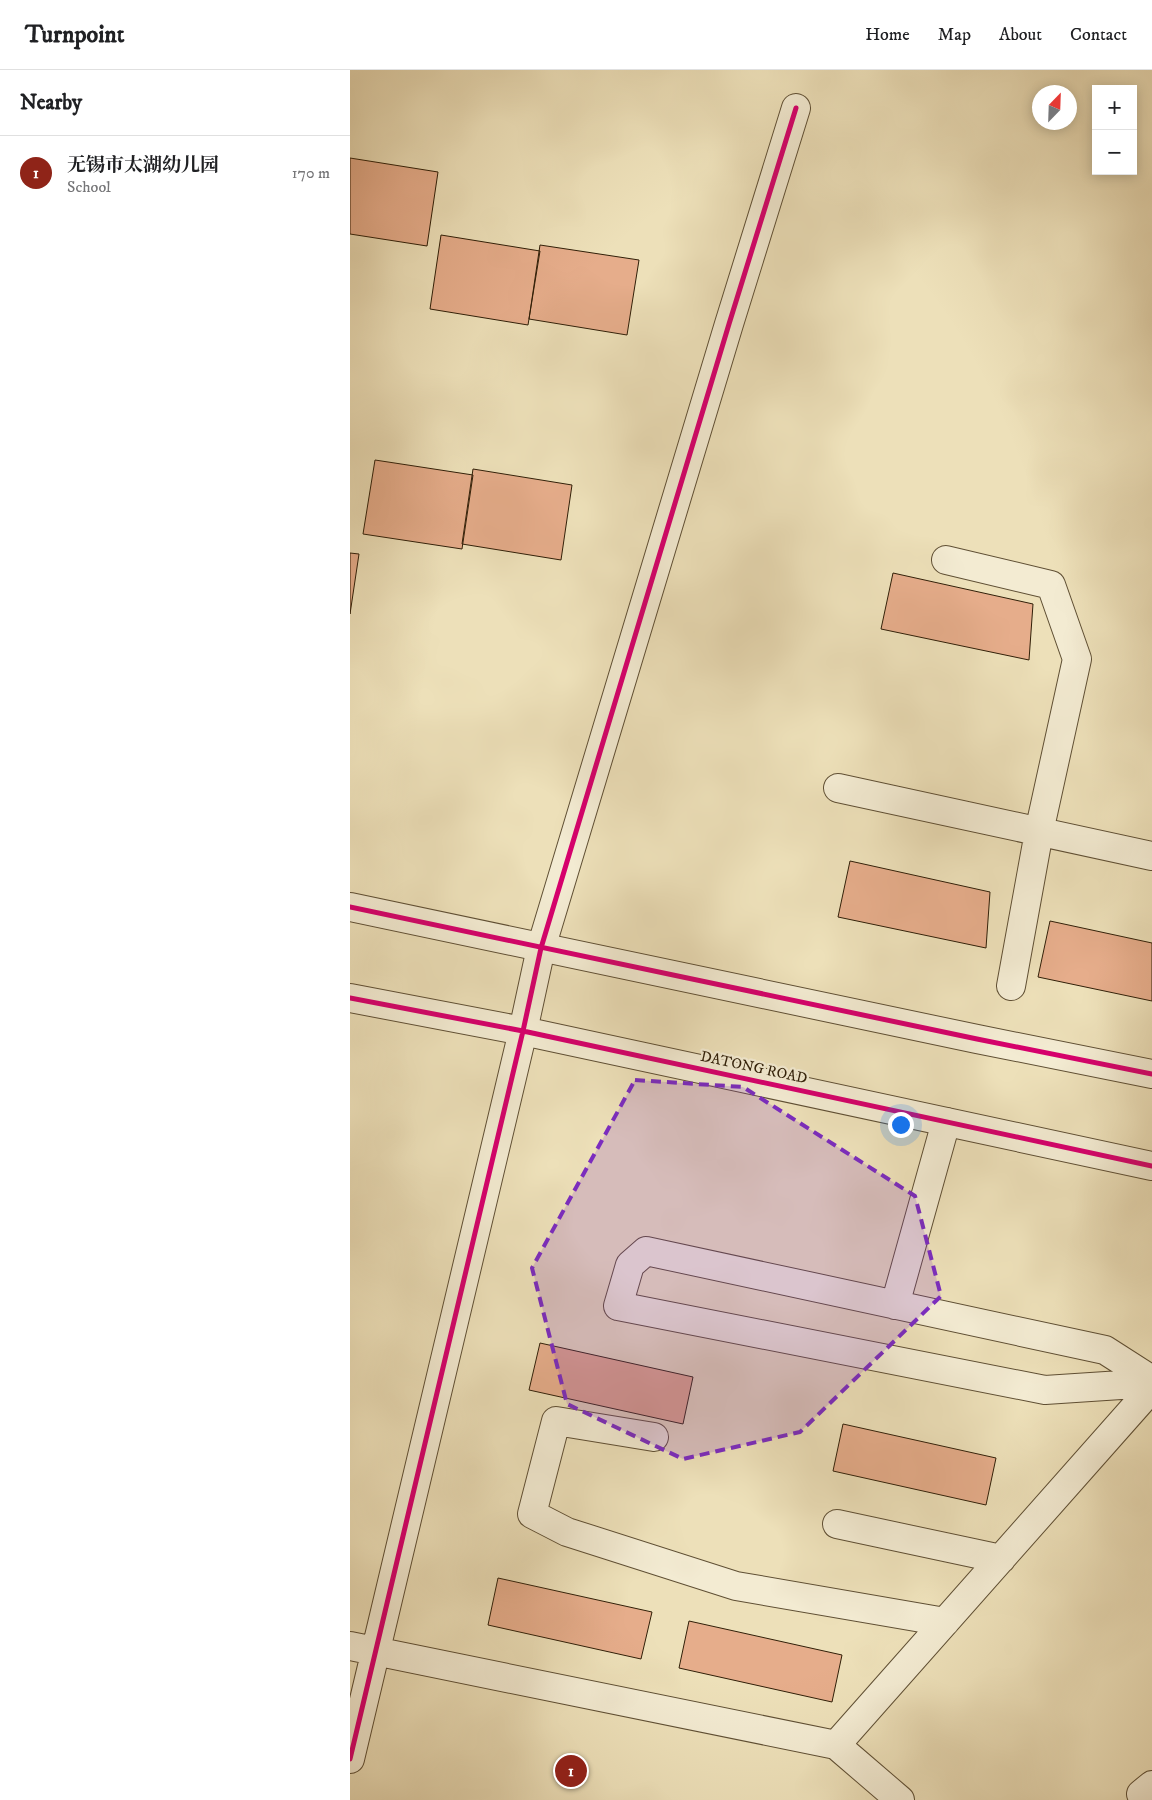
<!DOCTYPE html>
<meta charset="utf-8">
<style>
:root{--surface:#fff;--page:#f2f2f2;--text:#202124;--muted:#757577;--line:#e0e0e0;--accent:#8f2418}
body{margin:0;font-family:"IM FELL DW Pica","Noto Serif SC",serif;background:var(--page);color:var(--text)}
.controls{position:absolute;right:15px;top:15px;display:grid;overflow:hidden;border-radius:0px;box-shadow:0 2px 12px #0003}
.controls button{width:45px;height:45px;display:grid;place-items:center;padding:0;border:0;border-bottom:1px solid var(--line);background:var(--surface);color:var(--text);font:25px sans-serif}
.compass{position:absolute;left:682px;top:15px;width:45px;height:45px;border-radius:50%;background:var(--surface);box-shadow:0 2px 12px #0003;rotate:23deg}
.you{position:absolute;left:550px;top:1054px;width:18px;height:18px;margin:-12px;border:4px solid #fff;border-radius:50%;background:#1a73e8;box-shadow:0 0 0 8px #1a73e833}
.badge{display:grid;place-items:center;width:32px;height:32px;border-radius:50%;background:var(--accent);color:#fff;font-size:16px;font-weight:700}
.pin{position:absolute;translate:-50% -50%;border:2px solid #fff;box-shadow:0 1px 5px #0006}
.list{margin:0;padding:0;list-style:none}
h2{display:flex;justify-content:space-between;align-items:center;height:65px;margin:0;padding:0 20px;font-size:21px}
h2 small{font-size:16px;font-weight:400;color:var(--muted)}
.list li{display:grid;grid-template-columns:32px 1fr auto;gap:15px;align-items:center;box-sizing:border-box;height:75px;padding:0 20px;border-top:1px solid var(--line)}
.list b{display:block;font-size:19px;white-space:nowrap}
.list p{margin:0;font-size:16px;white-space:nowrap;color:var(--muted)}
.list em{font-size:16px;font-style:normal;color:var(--muted)}
.map{position:relative;flex:none;width:802px;height:1730px;overflow:hidden}
header{display:flex;align-items:center;gap:30px;box-sizing:border-box;height:70px;padding:0 25px;background:var(--surface);border-bottom:1px solid var(--line)}
header strong{font-size:24px}
nav{display:flex;gap:28px;margin-inline-start:auto;font-size:18px}
main{display:flex}
aside{flex:1;background:var(--surface)}
.map>svg:first-child{display:block}
.building{fill:#e6ad8b;stroke:#301f08}
.lines{fill:none;stroke-linecap:round;stroke-linejoin:round}
.minor-casing{stroke:#5f4f34;stroke-width:30}
.tertiary-casing{stroke:#5f4f34;stroke-width:30}
.minor{stroke:#f3ebd2;stroke-width:28}
.tertiary{stroke:#f3ebd2;stroke-width:28}
.cycleway-casing{stroke:#f3ebd2;stroke-width:8}
.cycleway{stroke:#d6006c;stroke-width:5}
.marked{fill:#7b2cbf;fill-opacity:0.2;stroke:#7b2cbf;stroke-width:4;stroke-dasharray:10 6;stroke-linejoin:round}
.labels{text-anchor:middle;stroke-width:4.5;stroke-linejoin:round;paint-order:stroke}
.street-label{font-size:15px;fill:#301f08;stroke:#f3ebd2}
</style>
<header>
<strong>Turnpoint</strong>
<nav><a>Home</a><a>Map</a><a>About</a><a>Contact</a></nav>
</header>
<main>
<aside>
<h2>Nearby<small></small></h2>
<ul class="list">
<li><span class="badge">1</span><div><b>无锡市太湖幼儿园</b><p>School</p></div><em>170 m</em></li>
</ul>
</aside>
<div class="map">
<svg width="802" height="1730" viewBox="0 0 802 1730">
<rect width="100%" height="100%" fill="#ede0b9"/>
<filter id="stains"><feTurbulence type="fractalNoise" baseFrequency=".004" numOctaves="4"/><feColorMatrix values="0 0 0 0 .2 0 0 0 0 .09 0 0 0 0 .02 0 0 0 .5 -.17"/></filter>
<radialGradient id="worn" r=".72"><stop offset=".6" stop-color="#630" stop-opacity="0"/><stop offset="1" stop-color="#630" stop-opacity=".3"/></radialGradient>
<!-- building -->
<path class="building" d="M 0,88 L 88,102 L 77,176 L 0,164 Z
M 91,165 L 190,181 L 178,255 L 80,239 Z
M 190,175 L 289,190 L 277,265 L 179,249 Z
M 25,390 L 123,405 L 112,479 L 13,464 Z
M 123,399 L 222,415 L 211,490 L 112,474 Z
M 0,483 L 9,484 L 0,544 Z
M 543,503 L 683,534 L 679,590 L 531,559 Z
M 500,791 L 640,822 L 636,878 L 488,847 Z
M 700,851 L 802,873 L 802,931 L 688,907 Z
M 190,1273 L 343,1307 L 333,1354 L 179,1320 Z
M 493,1354 L 646,1388 L 636,1435 L 483,1401 Z
M 148,1508 L 302,1542 L 291,1589 L 138,1555 Z
M 339,1551 L 492,1585 L 482,1632 L 329,1598 Z"/>
<g class="lines">
<defs>
<path id="minor" d="M 596,490 L 701,515 L 727,589 L 689,762 L 661,916
M 488,718 L 802,786
M 545,1235 L 596,1052
M 802,1310 L 755,1280 L 296,1181 L 280,1195 L 268,1236 L 695,1320 L 802,1313
M 304,1367 L 206,1351 L 182,1444 L 217,1462 L 386,1516 L 595,1552
M 487,1454 L 651,1489
M 0,1576 L 486,1675 L 550,1730
M 486,1675 L 802,1318
M 0,1689 L 173,961 L 191,878 L 379,254 L 446,38
M 795,1730 L 791,1724 L 802,1715"/>
<path id="tertiary" d="M 0,837 L 627,969 L 802,1004
M 0,928 L 173,961 L 802,1096"/>
</defs>
<!-- minor casing -->
<use href="#minor" class="minor-casing"/>
<!-- tertiary casing -->
<use href="#tertiary" class="tertiary-casing"/>
<!-- minor -->
<use href="#minor" class="minor"/>
<!-- tertiary -->
<use href="#tertiary" class="tertiary"/>
<defs>
<path id="cycleway" d="M 0,837 L 627,969 L 802,1004
M 0,928 L 173,961 L 802,1096
M 0,1689 L 173,961 L 191,878 L 379,254 L 446,38"/>
</defs>
<!-- cycleway casing -->
<use href="#cycleway" class="cycleway-casing"/>
<!-- cycleway -->
<use href="#cycleway" class="cycleway"/>
</g>
<!-- marked area -->
<path class="marked" d="M 285,1010 L 393,1017 L 565,1126 L 591,1226 L 450,1362 L 333,1389 L 217,1334 L 182,1198 Z"/>
<g class="labels">
<!-- street labels -->
<g class="street-label">
<text transform="translate(404 997) rotate(12)" y="5">DATONG ROAD</text>
</g>
</g>
<rect width="100%" height="100%" filter="url(#stains)"/>
<rect width="100%" height="100%" fill="url(#worn)"/>
</svg>
<div class="controls">
<button>+</button>
<button>−</button>
</div>
<svg class="compass" viewBox="-18 -18 36 36"><path d="M0-13l5 13h-10z" fill="#e53935"/><path d="M0 13l5-13h-10z" fill="#757577"/></svg>
<div class="you"></div>
<div class="pin badge" style="left:221px;top:1701px">1</div>
</div>
</main>
